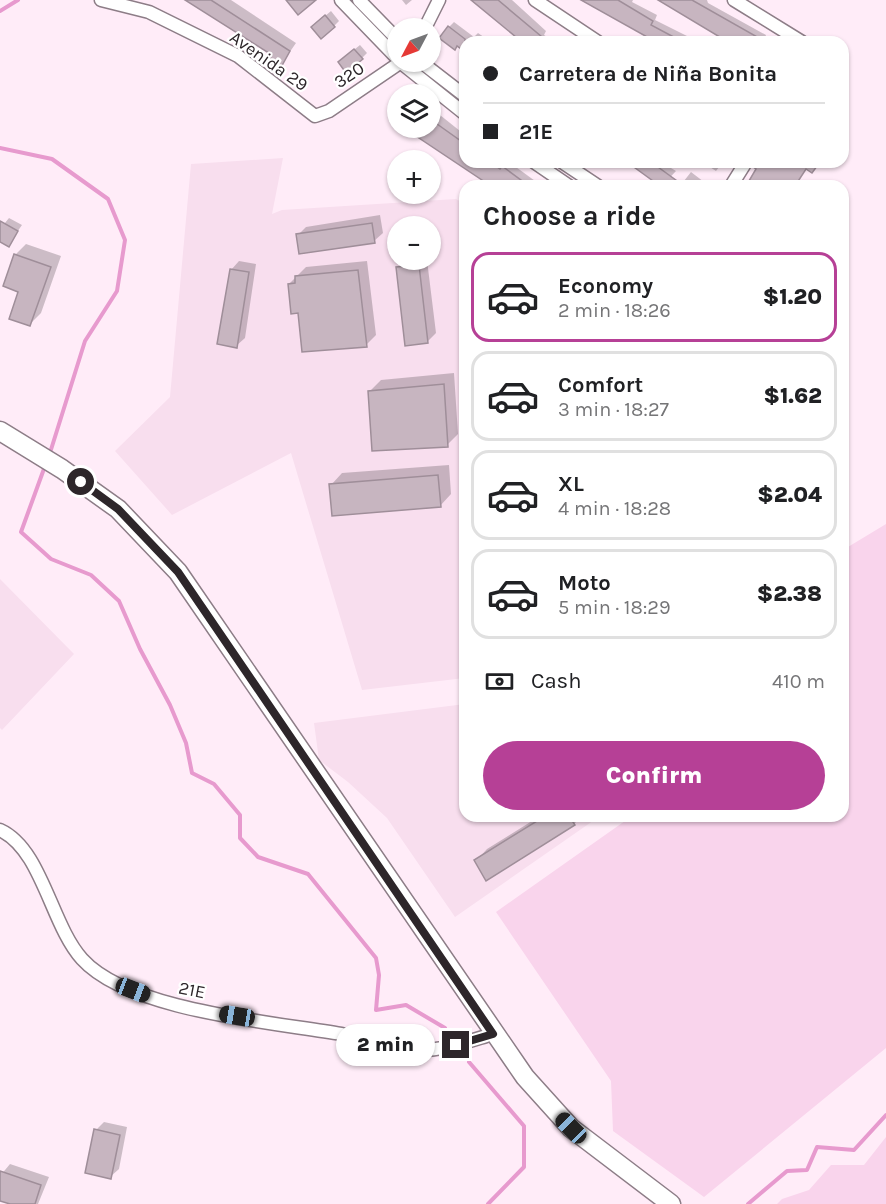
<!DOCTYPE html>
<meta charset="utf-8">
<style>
body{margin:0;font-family:Karla,sans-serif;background:#f2f2f2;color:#202124;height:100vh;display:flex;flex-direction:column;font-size:22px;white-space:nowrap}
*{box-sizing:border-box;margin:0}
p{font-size:20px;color:#757577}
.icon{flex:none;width:33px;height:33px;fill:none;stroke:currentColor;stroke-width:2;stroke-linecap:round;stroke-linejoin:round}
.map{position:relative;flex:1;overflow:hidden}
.side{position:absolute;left:459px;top:180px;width:390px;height:642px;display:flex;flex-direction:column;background:#fff;border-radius:18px;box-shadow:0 2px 4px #0004}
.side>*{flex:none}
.guide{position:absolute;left:459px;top:36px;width:390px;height:132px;border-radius:18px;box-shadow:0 2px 4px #0004;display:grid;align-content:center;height:132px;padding:0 24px;background:#fff}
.needle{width:39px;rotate:229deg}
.tools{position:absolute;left:387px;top:18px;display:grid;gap:12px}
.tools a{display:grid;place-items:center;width:54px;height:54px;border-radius:50%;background:#fff;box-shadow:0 2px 4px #0004;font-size:30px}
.end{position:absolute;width:27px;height:27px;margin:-14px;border:8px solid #2d262a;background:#fff;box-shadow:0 0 0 3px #fff}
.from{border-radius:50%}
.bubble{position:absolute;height:42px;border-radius:21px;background:#fff;box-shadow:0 2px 4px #0004;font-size:20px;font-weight:800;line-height:42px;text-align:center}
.car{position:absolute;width:18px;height:36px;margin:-18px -9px;border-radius:8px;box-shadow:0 0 4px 2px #0007;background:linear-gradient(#222 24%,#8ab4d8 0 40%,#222 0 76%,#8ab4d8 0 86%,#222 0)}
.guide b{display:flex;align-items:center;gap:21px;height:57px;font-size:22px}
.guide b+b{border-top:2px solid #e0e0e0}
.guide i{width:15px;height:15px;background:#202124}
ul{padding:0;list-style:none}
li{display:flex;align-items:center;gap:18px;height:90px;margin:0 12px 9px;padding:0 12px;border:3px solid #e0e0e0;border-radius:18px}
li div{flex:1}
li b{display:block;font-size:22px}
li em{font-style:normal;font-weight:800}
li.selected{border-color:#b64096}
li>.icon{width:54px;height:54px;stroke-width:1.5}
h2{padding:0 24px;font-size:27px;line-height:72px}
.pay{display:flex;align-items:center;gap:15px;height:66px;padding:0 24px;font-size:22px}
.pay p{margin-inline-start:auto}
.primary-button{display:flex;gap:12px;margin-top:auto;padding:12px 24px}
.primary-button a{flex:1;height:69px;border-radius:36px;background:#b64096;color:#fff;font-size:24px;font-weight:800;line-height:69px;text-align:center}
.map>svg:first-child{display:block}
</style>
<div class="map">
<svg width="886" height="1204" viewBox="0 0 886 1204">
<rect width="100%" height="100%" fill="#ffecf8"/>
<path fill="#f8deee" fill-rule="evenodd" d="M 283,158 L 272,214 L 282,210 L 456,199 L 465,204 L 465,678 L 362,690 L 291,453 L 172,515 L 115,451 L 170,397 L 191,164 ZM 398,226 L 430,226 L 430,260 L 398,260 Z
M 0,579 L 74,654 L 2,730 L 0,728 Z
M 465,704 L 465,816 L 600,816 L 455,917 L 387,818 L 348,782 L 319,760 L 314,723 Z"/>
<path fill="#f9d4ec" d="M 886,524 L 886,1048 L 704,1197 L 613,1131 L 611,1081 L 496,912 L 632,816 L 843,816 L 843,550 Z
M 886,1137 L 886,1204 L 777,1204 L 782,1199 L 809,1190 L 831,1165 L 864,1165 Z"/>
<path fill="#0003" d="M 187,0 L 231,0 L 296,43 L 278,69 L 274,55 Z
M 402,0 L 412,0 L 406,5 Z
M 474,0 L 512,0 L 546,31 L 544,35 L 555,42 L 525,42 Z
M 584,0 L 633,0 L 632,2 L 657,15 L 655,20 L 699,42 L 653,42 L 654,39 Z
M 660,0 L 707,0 L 708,3 L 766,35 L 765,38 L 773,42 L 728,42 Z
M 331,11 L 339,21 L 334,26 L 318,22 Z
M 454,22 L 474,37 L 478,33 L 491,42 L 465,42 L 465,51 L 449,27 Z
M 360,45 L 367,53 L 362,58 L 345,57 Z
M 430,107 L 465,135 L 465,162 L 502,162 L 506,165 L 509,162 L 542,186 L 492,186 L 410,130 L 411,128 L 430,128 Z
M 628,162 L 661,162 L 676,171 L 662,186 Z
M 702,162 L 723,162 L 716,171 Z
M 691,172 L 708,185 L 707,186 L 680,186 Z
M 380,215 L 383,233 L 374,241 L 298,235 L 306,227 Z
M 9,218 L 22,225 L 8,245 L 0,240 L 0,229 Z
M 26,244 L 61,256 L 41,313 L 30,324 L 20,291 L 15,255 Z
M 406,260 L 427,260 L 436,333 L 427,342 L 397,268 Z
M 239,261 L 256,264 L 245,338 L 236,346 L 231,270 Z
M 367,261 L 376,335 L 366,345 L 299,311 L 289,284 L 306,267 Z
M 454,373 L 458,434 L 447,445 L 370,391 L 381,380 Z
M 449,465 L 451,494 L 440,506 L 331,485 L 342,473 Z
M 540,816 L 582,816 L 574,824 L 476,861 L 487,849 Z
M 104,1122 L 127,1127 L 119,1169 L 110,1177 L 96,1130 Z
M 10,1164 L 49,1177 L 38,1204 L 15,1204 L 0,1199 L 0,1176 Z"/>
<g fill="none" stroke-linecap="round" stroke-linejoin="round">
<path stroke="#e79ace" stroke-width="4" d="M 0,11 L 18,0
M 0,148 L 52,159 L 108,199 L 125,240 L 117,291 L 85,341 L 49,456
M 45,466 L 21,532 L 51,559 L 91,575 L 119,601 L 140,649 L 170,705 L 186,743 L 192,773 L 214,784 L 240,815 L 240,838 L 258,857 L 308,874 L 376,958 L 379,975 L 376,1010 L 406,1005 L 445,1028
M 469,1062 L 524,1126 L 524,1167 L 488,1204
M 748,1204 L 787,1171 L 807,1170 L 817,1147 L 854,1150 L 886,1115"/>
</g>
<path fill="#c7b5c0" stroke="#9f8e99" stroke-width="1.5" d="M 185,0 L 211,0 L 290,51 L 279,71 L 267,64 L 272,55 Z
M 286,0 L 316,0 L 298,15 Z
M 471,0 L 498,0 L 548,42 L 522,42 Z
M 581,0 L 618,0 L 653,21 L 651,25 L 683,42 L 656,42 Z
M 658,0 L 692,0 L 766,42 L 728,42 Z
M 325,15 L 335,27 L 321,39 L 311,27 Z
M 448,26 L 465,39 L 465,52 L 457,46 L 455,50 L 439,38 Z
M 354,49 L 363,59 L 346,73 L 338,62 Z
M 430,119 L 465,144 L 465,162 L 490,162 L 500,169 L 502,166 L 529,186 L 491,186 L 404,128 L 430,128 Z
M 627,162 L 651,162 L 684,186 L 660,186 Z
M 754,162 L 820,162 L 812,173 L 806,169 L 795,186 L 746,186 L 756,169 L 753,167 Z
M 0,221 L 18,231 L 9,247 L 0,242 Z
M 372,223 L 375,243 L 299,254 L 296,234 Z
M 14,254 L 51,267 L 30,326 L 9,319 L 18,292 L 3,286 Z
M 419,265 L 428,343 L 405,346 L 396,267 Z
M 230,269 L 249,272 L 237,348 L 217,344 Z
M 358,270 L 367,347 L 302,352 L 298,313 L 291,314 L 288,284 L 295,283 L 295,276 Z
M 444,384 L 448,447 L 372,451 L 368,391 Z
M 438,475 L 441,507 L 332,516 L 329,484 Z
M 545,816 L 569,816 L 575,825 L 486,881 L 474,860 Z
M 94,1129 L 120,1135 L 111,1179 L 85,1173 Z
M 0,1171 L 41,1185 L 35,1204 L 10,1204 L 0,1201 Z"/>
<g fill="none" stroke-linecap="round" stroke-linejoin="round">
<g stroke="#8d7d87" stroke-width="15">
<path id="street" d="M 101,0 L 149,12 L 238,56 L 315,116 L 329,111 L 401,62
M 341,0 L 398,59
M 359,0 L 398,40
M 535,0 L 598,42
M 734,0 L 802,42
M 425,28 L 439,0
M 400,62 L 465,114
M 421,62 L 465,96
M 534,162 L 569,186
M 562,162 L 598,186
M 731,186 L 746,162
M 0,830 C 42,849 51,925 82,959 C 129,1011 272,1022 341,1034 C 362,1038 399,1050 417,1050 C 443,1051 469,1041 493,1034"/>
</g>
<g stroke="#8d7d87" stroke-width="21">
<path id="secondary" d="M 0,431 L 62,469 L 118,509 L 178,572 L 525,1077 L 571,1128 L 671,1204"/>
</g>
<use href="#street" stroke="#fff" stroke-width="12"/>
<use href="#secondary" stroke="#fff" stroke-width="18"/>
</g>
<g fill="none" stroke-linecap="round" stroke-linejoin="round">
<path stroke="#2d262a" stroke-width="8" d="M 81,482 L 118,509 L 178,572 L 493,1034 L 456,1045"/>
</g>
<g text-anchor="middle" stroke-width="4.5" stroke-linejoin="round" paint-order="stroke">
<g font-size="18" fill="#2d262a" stroke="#fff">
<text transform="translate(269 61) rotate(35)" y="6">Avenida 29</text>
<text transform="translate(349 75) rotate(-34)" y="6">320</text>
<text transform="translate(192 990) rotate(11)" y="6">21E</text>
</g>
</g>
</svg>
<div class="tools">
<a><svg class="needle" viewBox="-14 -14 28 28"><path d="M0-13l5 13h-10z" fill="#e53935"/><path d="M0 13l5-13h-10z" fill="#757577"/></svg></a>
<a><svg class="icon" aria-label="layers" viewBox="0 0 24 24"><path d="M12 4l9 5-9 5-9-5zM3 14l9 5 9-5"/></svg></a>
<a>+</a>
<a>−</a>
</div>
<i class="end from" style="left:81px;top:482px"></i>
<i class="end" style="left:456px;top:1045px"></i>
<div class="bubble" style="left:336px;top:1024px;width:99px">2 min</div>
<i class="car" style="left:133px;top:990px;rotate:111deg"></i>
<i class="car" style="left:237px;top:1016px;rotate:279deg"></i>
<i class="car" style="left:571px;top:1128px;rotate:315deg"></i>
<div class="guide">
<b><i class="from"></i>Carretera de Niña Bonita</b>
<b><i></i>21E</b>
</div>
<section class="side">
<h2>Choose a ride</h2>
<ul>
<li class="selected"><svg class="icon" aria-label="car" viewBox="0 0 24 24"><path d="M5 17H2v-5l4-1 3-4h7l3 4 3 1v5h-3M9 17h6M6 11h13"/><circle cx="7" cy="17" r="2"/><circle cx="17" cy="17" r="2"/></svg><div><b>Economy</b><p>2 min · 18:26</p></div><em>$1.20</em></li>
<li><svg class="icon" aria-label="car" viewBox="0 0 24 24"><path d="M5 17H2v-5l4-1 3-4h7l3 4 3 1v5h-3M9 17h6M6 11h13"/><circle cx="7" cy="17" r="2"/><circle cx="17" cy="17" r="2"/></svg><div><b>Comfort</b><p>3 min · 18:27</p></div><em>$1.62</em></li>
<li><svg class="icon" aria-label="car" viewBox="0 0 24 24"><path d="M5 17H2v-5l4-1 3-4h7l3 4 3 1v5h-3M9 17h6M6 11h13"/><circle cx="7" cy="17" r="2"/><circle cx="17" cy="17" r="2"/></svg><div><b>XL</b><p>4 min · 18:28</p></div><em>$2.04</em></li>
<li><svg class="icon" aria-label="car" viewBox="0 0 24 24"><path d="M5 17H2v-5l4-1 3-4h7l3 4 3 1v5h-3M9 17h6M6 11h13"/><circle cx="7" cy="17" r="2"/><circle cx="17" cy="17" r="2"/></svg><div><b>Moto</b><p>5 min · 18:29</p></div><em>$2.38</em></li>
</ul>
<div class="pay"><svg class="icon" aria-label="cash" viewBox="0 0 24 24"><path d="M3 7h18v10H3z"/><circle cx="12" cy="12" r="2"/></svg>Cash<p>410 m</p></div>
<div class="primary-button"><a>Confirm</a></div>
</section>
</div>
